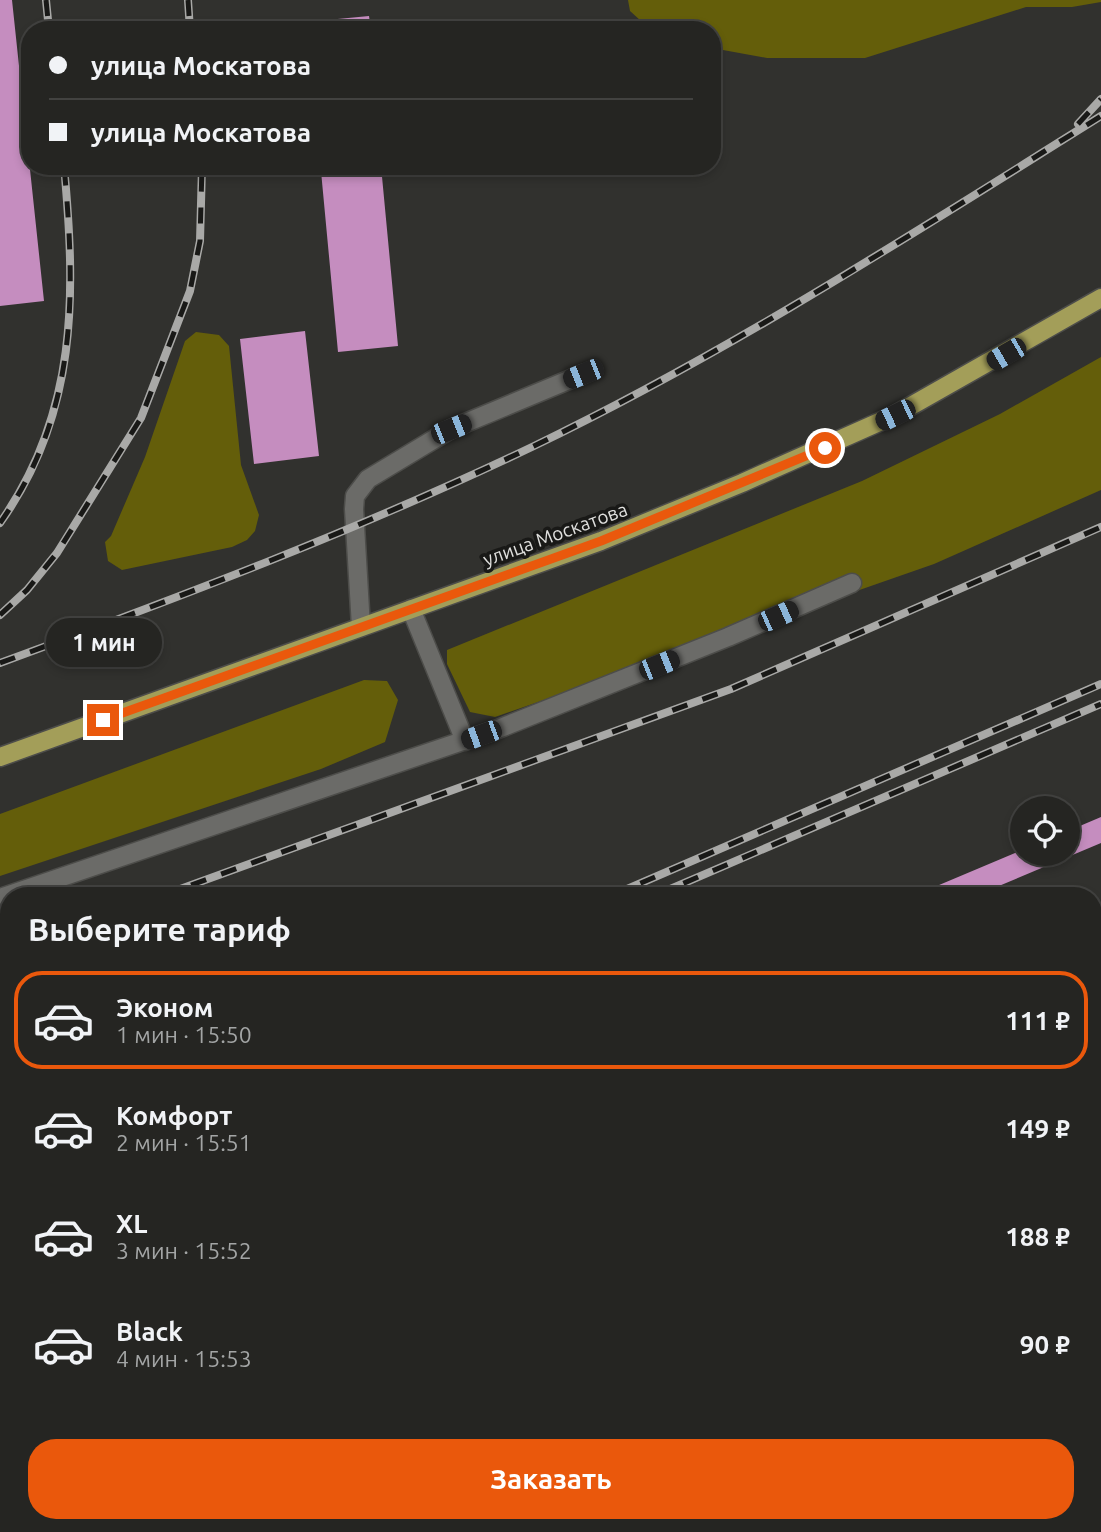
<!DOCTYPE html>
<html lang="ru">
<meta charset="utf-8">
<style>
body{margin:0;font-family:Ubuntu,sans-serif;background:#2d2d2a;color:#f1f3f6;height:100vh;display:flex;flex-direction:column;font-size:26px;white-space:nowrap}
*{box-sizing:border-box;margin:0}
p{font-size:23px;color:#a3a5a5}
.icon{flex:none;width:38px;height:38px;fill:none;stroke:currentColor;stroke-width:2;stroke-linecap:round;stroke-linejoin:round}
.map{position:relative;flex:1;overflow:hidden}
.side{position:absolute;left:0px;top:887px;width:1102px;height:646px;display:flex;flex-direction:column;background:#252522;border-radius:28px 28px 0 0;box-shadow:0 4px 10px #0003,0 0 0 2px #424240}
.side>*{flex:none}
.hud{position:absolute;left:21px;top:21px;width:700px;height:154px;border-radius:28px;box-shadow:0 4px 10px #0003,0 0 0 2px #424240;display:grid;align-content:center;height:154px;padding:0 28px;background:#252522}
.buttons{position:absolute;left:1010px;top:796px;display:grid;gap:14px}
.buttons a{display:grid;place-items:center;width:70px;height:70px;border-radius:50%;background:#252522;box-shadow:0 4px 10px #0003,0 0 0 2px #424240;font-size:35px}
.end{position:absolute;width:32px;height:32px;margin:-16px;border:9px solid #ea580c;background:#fff;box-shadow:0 0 0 4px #fff}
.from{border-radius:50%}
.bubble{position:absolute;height:49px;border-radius:24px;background:#252522;box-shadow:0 4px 10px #0003,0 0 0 2px #424240;font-size:23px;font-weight:700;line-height:49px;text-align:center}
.car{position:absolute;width:21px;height:42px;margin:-21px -10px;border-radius:9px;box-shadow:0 0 5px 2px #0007;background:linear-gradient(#222 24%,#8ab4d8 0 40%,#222 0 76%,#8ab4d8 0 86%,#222 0)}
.hud b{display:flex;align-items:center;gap:24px;height:66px;font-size:26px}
.hud b+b{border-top:2px solid #424240}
.hud i{width:18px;height:18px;background:#f1f3f6}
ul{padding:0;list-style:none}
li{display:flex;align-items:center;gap:21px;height:98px;margin:0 14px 10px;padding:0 14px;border:4px solid transparent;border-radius:28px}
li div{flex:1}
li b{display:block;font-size:26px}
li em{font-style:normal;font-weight:700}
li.on{border-color:#ea580c}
li>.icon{width:63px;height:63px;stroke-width:1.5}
h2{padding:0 28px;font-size:32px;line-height:84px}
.button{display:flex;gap:14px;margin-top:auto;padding:14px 28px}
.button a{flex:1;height:80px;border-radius:28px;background:#ea580c;color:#fff;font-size:28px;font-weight:700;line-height:80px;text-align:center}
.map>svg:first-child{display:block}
</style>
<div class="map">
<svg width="1101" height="1532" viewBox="0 0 1101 1532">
<rect width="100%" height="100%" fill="#31312e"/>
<path fill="#4e4a1b" d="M 159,1524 L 249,1524 L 252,1532 L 161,1532 Z"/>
<path fill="#645e0a" d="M 628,0 L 1101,0 L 1101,2 L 1072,7 L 1026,7 L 865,58 L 767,58 L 712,48 L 712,30 L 651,30 L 630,11 Z
M 196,332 L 219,335 L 229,346 L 241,465 L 259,515 L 255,531 L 247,540 L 232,547 L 122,570 L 108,561 L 105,542 L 111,536 L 145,457 L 185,341 Z
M 1101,357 L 1101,490 L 934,564 L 495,717 L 470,712 L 447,664 L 447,650 L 862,481 L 1000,414 Z
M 364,680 L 387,681 L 398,700 L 385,742 L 321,769 L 0,876 L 0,814 Z"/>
<path fill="#c58dbf" d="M 0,0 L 12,0 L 44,301 L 0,306 Z
M 369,16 L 371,30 L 243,30 L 243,28 Z
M 371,166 L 381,166 L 398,346 L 338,352 L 321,171 Z
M 305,331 L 319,456 L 254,464 L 240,339 Z
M 1101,817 L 1101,843 L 975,896 L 913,896 L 1022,850 L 1022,854 L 1068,854 L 1068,831 Z
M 1101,941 L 1101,968 L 1094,971 L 1094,944 Z
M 1101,1007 L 1101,1035 L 1094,1038 L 1094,1009 Z
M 9,1211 L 9,1242 L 0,1245 L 0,1214 Z
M 1094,1265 L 1101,1284 L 1101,1433 L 1094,1413 Z
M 9,1307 L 9,1333 L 0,1337 L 0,1310 Z
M 9,1362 L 9,1392 L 0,1396 L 0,1366 Z
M 9,1430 L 9,1457 L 0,1460 L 0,1433 Z
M 414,1524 L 470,1524 L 473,1532 L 417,1532 Z"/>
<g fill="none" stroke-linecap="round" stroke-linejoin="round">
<g stroke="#4d4d4a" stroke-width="21">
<path id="minor" d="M 411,609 L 465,741
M 361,627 L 354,509 L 355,496 L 368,479 L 451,429 L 583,374
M 0,898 L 498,729 L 728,637 L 852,583
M 1094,1141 L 1101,1138
M 0,1525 L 9,1522"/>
</g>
<g stroke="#4d4d4a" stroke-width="21">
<path id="major" d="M 0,757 L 601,541 L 742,483 L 895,415 L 1101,298
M 1094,1518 L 1101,1516
M 1051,1532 L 1074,1524"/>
</g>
<use href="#minor" stroke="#6b6b68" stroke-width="18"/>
<use href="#major" stroke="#a39e59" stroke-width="18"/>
<g stroke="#a9a9a7" stroke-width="8">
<path id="rail" d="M 46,0 L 49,30
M 188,0 L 190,30
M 1078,124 L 1101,99
M 0,523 C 78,413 76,295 64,166
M 0,615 L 27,590 L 57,553 L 141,418 L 190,291 L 200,241 L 202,166
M 0,663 C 180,597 361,529 534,446 C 731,351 915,232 1101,116
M 161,896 L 731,689 L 1101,527
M 611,896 L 1101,684
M 654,896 L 1101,704
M 0,952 L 9,949
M 0,1108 L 9,1105
M 0,1126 L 9,1124"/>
</g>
<use href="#rail" stroke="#191917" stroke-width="5" stroke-dasharray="16" stroke-linecap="butt"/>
</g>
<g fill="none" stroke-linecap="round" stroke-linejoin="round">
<path stroke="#ea580c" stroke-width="9" d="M 103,720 L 601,541 L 825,448"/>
</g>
<g text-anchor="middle" stroke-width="7" stroke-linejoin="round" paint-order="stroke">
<g font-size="19" fill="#e0e0de" stroke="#191917">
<text transform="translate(555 534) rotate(-20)" y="7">улица Москатова</text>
</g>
</g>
</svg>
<div class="buttons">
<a><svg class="icon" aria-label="locate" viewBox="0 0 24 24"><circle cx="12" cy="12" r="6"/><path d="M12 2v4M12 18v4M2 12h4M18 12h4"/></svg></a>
</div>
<i class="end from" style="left:825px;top:448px"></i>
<i class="end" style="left:103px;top:720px"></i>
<div class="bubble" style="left:46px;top:618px;width:116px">1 мин</div>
<i class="car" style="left:1006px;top:354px;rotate:240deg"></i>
<i class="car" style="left:583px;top:374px;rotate:248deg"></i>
<i class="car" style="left:895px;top:415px;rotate:244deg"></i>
<i class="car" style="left:451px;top:429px;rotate:68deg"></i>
<i class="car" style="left:778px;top:616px;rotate:66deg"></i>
<i class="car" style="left:659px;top:665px;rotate:68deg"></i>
<i class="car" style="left:481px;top:735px;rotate:250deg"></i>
<div class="hud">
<b><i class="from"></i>улица Москатова</b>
<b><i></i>улица Москатова</b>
</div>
<section class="side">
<h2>Выберите тариф</h2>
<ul>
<li class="on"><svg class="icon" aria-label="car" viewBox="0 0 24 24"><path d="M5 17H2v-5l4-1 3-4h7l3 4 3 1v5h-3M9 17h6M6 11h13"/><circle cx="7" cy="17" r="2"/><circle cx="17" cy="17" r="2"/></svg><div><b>Эконом</b><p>1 мин · 15:50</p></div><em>111 ₽</em></li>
<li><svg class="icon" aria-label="car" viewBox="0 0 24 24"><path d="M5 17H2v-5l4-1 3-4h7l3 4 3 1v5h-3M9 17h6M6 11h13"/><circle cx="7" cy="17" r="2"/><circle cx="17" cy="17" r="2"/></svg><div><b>Комфорт</b><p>2 мин · 15:51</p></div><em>149 ₽</em></li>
<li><svg class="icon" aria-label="car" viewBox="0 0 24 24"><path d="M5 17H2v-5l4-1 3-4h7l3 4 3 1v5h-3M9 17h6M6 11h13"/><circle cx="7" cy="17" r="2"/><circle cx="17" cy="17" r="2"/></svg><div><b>XL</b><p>3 мин · 15:52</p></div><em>188 ₽</em></li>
<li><svg class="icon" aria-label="car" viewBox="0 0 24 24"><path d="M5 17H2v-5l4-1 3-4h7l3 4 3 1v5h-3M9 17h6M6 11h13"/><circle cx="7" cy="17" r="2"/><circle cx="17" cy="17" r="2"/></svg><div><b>Black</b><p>4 мин · 15:53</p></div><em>90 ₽</em></li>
</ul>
<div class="button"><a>Заказать</a></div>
</section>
</div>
